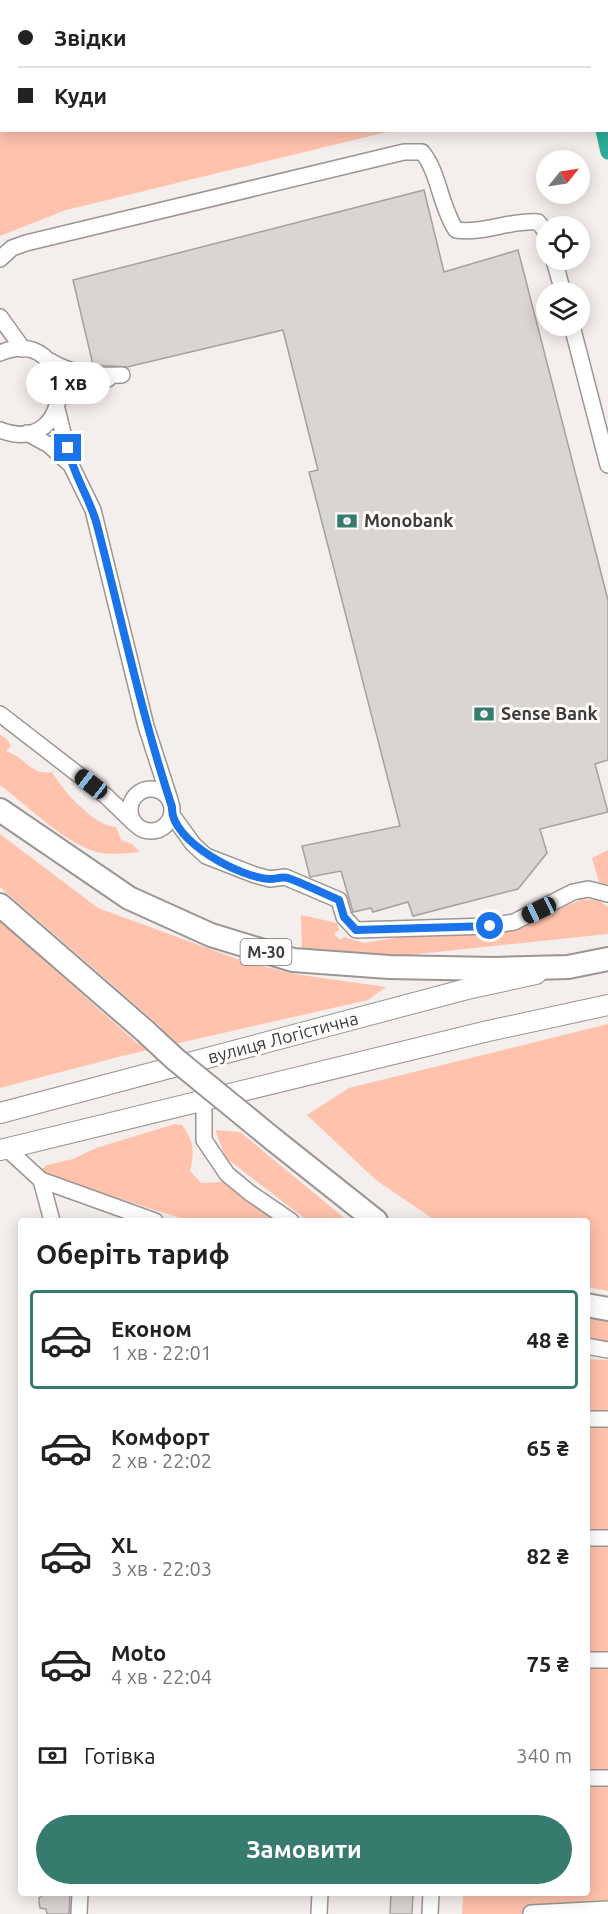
<!DOCTYPE html>
<html lang="uk">
<meta charset="utf-8">
<style>
body{margin:0;font-family:Ubuntu,sans-serif;background:#f2f2f2;color:#222;height:100vh;display:flex;flex-direction:column;font-size:22px;white-space:nowrap}
*{box-sizing:border-box;margin:0}
p{font-size:20px;color:#767676}
.icon{flex:none;width:33px;height:33px;fill:none;stroke:currentColor;stroke-width:2;stroke-linecap:round;stroke-linejoin:round}
.map{position:relative;flex:1;overflow:hidden}
.side{position:absolute;left:18px;top:1218px;width:572px;height:678px;display:flex;flex-direction:column;background:#fff;border-radius:6px;box-shadow:0 3px 15px #0003}
.side>*{flex:none}
.top-card{position:absolute;left:0px;top:0px;width:609px;height:132px;box-shadow:0 3px 15px #0003;display:grid;align-content:center;height:132px;padding:0 18px;background:#fff}
.needle{width:39px;rotate:60deg}
.controls{position:absolute;left:536px;top:150px;display:grid;gap:12px}
.controls a{display:grid;place-items:center;width:54px;height:54px;border-radius:50%;background:#fff;box-shadow:0 3px 15px #0003;font-size:30px}
.end{position:absolute;width:27px;height:27px;margin:-14px;border:8px solid #1a73e8;background:#fff;box-shadow:0 0 0 3px #fff}
.from{border-radius:50%}
.bubble{position:absolute;height:42px;border-radius:21px;background:#fff;box-shadow:0 3px 15px #0003;font-size:20px;font-weight:600;line-height:42px;text-align:center}
.car{position:absolute;width:18px;height:36px;margin:-18px -9px;border-radius:8px;box-shadow:0 0 4px 2px #0007;background:linear-gradient(#222 24%,#8ab4d8 0 40%,#222 0 76%,#8ab4d8 0 86%,#222 0)}
.top-card b{display:flex;align-items:center;gap:21px;height:57px;font-size:22px}
.top-card b+b{border-top:2px solid #e0e0e0}
.top-card i{width:15px;height:15px;background:#222}
ul{padding:0;list-style:none}
li{display:flex;align-items:center;gap:18px;height:99px;margin:0 12px 9px;padding:0 6px;border:3px solid transparent;border-radius:6px}
li div{flex:1}
li b{display:block;font-size:22px}
li em{font-style:normal;font-weight:600}
li.current{border-color:#377b6e}
li>.icon{width:54px;height:54px;stroke-width:1.5}
h2{padding:0 18px;font-size:27px;line-height:72px}
.pay{display:flex;align-items:center;gap:15px;height:66px;padding:0 18px;font-size:22px}
.pay p{margin-inline-start:auto}
.button{display:flex;gap:12px;margin-top:auto;padding:12px 18px}
.button a{flex:1;height:69px;border-radius:36px;background:#377b6e;color:#fff;font-size:24px;font-weight:600;line-height:69px;text-align:center}
.map>svg:first-child{display:block}
</style>
<div class="map">
<svg width="608" height="1914" viewBox="0 0 608 1914">
<rect width="100%" height="100%" fill="#f4eeec"/>
<path fill="#fec2ad" d="M 0,0 L 540,0 L 540,1 L 2,2 L 2,130 L 391,131 L 66,210 L 0,236 Z
M 0,735 L 6,738 L 11,746 L 6,751 C 25,757 31,776 52,772 C 63,791 94,826 116,827 L 121,840 L 132,844 L 140,852 C 127,853 115,855 102,853 C 69,848 27,805 0,785 Z
M 0,834 L 98,908 L 237,959 L 294,974 L 386,987 L 368,1000 L 122,1056 L 0,1088 L 0,921 L 138,1044 L 161,1027 L 0,887 Z
M 608,850 L 608,885 L 599,882 L 592,858 Z
M 583,899 L 600,901 L 608,907 L 608,934 L 370,959 L 302,950 L 301,915 L 337,923 L 339,930 L 334,934 L 340,940 L 344,937 L 364,943 L 412,935 L 518,925 Z
M 608,1024 L 608,1291 L 587,1287 L 586,1221 L 436,1221 L 376,1180 L 307,1115 L 349,1088 Z
M 175,1124 L 182,1125 C 194,1142 195,1151 190,1171 L 201,1183 L 222,1182 L 230,1185 L 283,1221 L 190,1221 L 44,1175 L 42,1169 L 47,1165 L 73,1159 L 96,1148 Z
M 215,1130 L 240,1132 L 348,1221 L 308,1221 L 226,1158 Z
M 586,1315 L 608,1318 L 608,1343 L 587,1340 Z
M 587,1359 L 608,1360 L 608,1914 L 462,1914 L 463,1893 L 586,1893 Z"/>
<g fill="none" stroke-linecap="round" stroke-linejoin="round">
<path stroke="#2caa95" stroke-width="15" d="M 571,0 L 571,2
M 603,130 L 608,152"/>
</g>
<path fill="#dad4d2" stroke="#a5a09e" stroke-width="1.5" d="M 424,190 L 444,272 L 518,250 L 608,600 L 608,760 L 595,764 L 608,812 L 540,829 L 547,853 L 518,889 L 413,916 L 408,902 L 373,912 L 371,908 L 353,912 L 341,871 L 310,877 L 302,846 L 400,826 L 309,472 L 318,470 L 283,330 L 127,367 L 93,365 L 73,280 Z
M 46,1893 L 70,1893 L 69,1914 L 47,1914 L 46,1909 L 40,1908 L 39,1903 L 39,1898 Z
M 391,1893 L 413,1893 L 412,1914 L 390,1914 Z"/>
<g fill="none" stroke-linecap="round" stroke-linejoin="round">
<g stroke="#9b9694" stroke-width="18">
<path id="minor" d="M 0,259 L 12,248 L 26,243 L 404,152 L 422,152 C 439,172 440,206 456,230 C 484,234 509,220 538,222 L 546,232
M 554,260 L 563,292
M 0,317 L 23,349
M 572,326 L 608,465
M 0,353 C 77,322 79,460 0,430
M 50,361 C 73,375 95,376 122,375
M 60,397 L 108,379
M 57,409 L 71,465 L 93,510 L 146,726 L 170,800
M 27,433 L 49,445 L 71,465
M 0,714 L 106,796 L 135,824
M130 810a21 21 0 1 1 42 0a21 21 0 1 1-42 0Z
M 172,815 L 193,844 L 206,856 L 255,875 L 270,879 L 285,877 L 339,900 L 344,917 L 356,930 L 490,926 L 514,922 L 573,892 L 588,889 L 608,894
M 204,1101 L 204,1140 L 227,1174 L 250,1193 L 291,1221
M 6,1148 L 41,1180 L 52,1221
M 41,1180 L 155,1221
M 586,1346 L 608,1350
M 586,1419 L 608,1419
M 586,1538 L 608,1538
M 586,1660 L 608,1660
M 586,1778 L 608,1778
M 531,1913 L 608,1909
M 79,1914 L 80,1893
M 319,1914 L 320,1893
M 430,1914 L 431,1893"/>
</g>
<g stroke="#9b9694" stroke-width="22">
<path id="major" d="M 0,1113 L 467,989 L 536,974
M 0,1150 L 488,1031 L 608,1005"/>
</g>
<g stroke="#9b9694" stroke-width="26">
<path id="highway" d="M 0,810 L 129,898 L 211,935 L 293,960 L 389,967 L 494,969 L 568,967 L 608,959
M 0,905 L 145,1031
M 274,1140 L 376,1221
M 586,1305 L 608,1309"/>
</g>
<path stroke="#94908f" stroke-width="2" stroke-dasharray="3 3" stroke-linecap="butt" d="M 591,0 L 591,2
M 608,70 L 608,72"/>
<use href="#minor" stroke="#fff" stroke-width="15"/>
<use href="#major" stroke="#fff" stroke-width="20"/>
<use href="#highway" stroke="#fff" stroke-width="22"/>
<g stroke="#9b9694" stroke-width="26" stroke-linecap="butt">
<path id="highway-bridge" d="M 145,1031 L 175,1059 L 274,1140"/>
</g>
<use href="#highway-bridge" stroke="#fff" stroke-width="22"/>
</g>
<g fill="none" stroke-linecap="round" stroke-linejoin="round">
<path stroke="#1a73e8" stroke-width="8" d="M 68,448 C 73,475 90,498 97,525 C 122,621 141,713 172,807 C 170,841 241,878 270,879 C 277,879 282,876 288,878 C 305,884 322,893 339,900 L 344,917 L 356,930 L 490,926"/>
</g>
<defs>
<g id="bank-bare" transform="scale(1.62)"><path d="M-6-4H6V4H-6ZM0-2.3a2.3 2.3 0 1 0 0 4.6a2.3 2.3 0 1 0 0-4.6Z" fill="#377b6e" stroke="#fffdfc" stroke-width="2.5" paint-order="stroke"/></g>
</defs>
<g fill-rule="evenodd">
<use href="#bank-bare" x="347" y="521"/>
<use href="#bank-bare" x="484" y="714"/>
</g>
<g text-anchor="middle" stroke-width="6" stroke-linejoin="round" paint-order="stroke">
<rect fill="#fffdfc" stroke="#787675" stroke-width="1.5" x="240.5" y="939" width="51" height="26" rx="4.5"/>
<g font-size="16" font-weight="bold" fill="#3e3c3b">
<text x="266" y="958">М-30</text>
</g>
<g font-size="18" font-weight="bold" fill="#3e3c3b" stroke="#fffdfc" text-anchor="start">
<text x="364" y="527">Monobank</text>
<text x="501" y="720">Sense Bank</text>
</g>
<g font-size="18" fill="#3e3c3b" stroke="#fffdfc">
<text transform="translate(283 1038) rotate(-15)" y="6">вулиця Логістична</text>
</g>
</g>
</svg>
<div class="controls">
<a><svg class="needle" viewBox="-14 -14 28 28"><path d="M0-13l5 13h-10z" fill="#e53935"/><path d="M0 13l5-13h-10z" fill="#767676"/></svg></a>
<a><svg class="icon" aria-label="locate" viewBox="0 0 24 24"><circle cx="12" cy="12" r="6"/><path d="M12 2v4M12 18v4M2 12h4M18 12h4"/></svg></a>
<a><svg class="icon" aria-label="layers" viewBox="0 0 24 24"><path d="M12 4l9 5-9 5-9-5zM3 14l9 5 9-5"/></svg></a>
</div>
<i class="end from" style="left:490px;top:926px"></i>
<i class="end" style="left:68px;top:448px"></i>
<div class="bubble" style="left:26px;top:362px;width:84px">1 хв</div>
<i class="car" style="left:91px;top:784px;rotate:308deg"></i>
<i class="car" style="left:539px;top:910px;rotate:245deg"></i>
<div class="top-card">
<b><i class="from"></i>Звідки</b>
<b><i></i>Куди</b>
</div>
<section class="side">
<h2>Оберіть тариф</h2>
<ul>
<li class="current"><svg class="icon" aria-label="car" viewBox="0 0 24 24"><path d="M5 17H2v-5l4-1 3-4h7l3 4 3 1v5h-3M9 17h6M6 11h13"/><circle cx="7" cy="17" r="2"/><circle cx="17" cy="17" r="2"/></svg><div><b>Економ</b><p>1 хв · 22:01</p></div><em>48 ₴</em></li>
<li><svg class="icon" aria-label="car" viewBox="0 0 24 24"><path d="M5 17H2v-5l4-1 3-4h7l3 4 3 1v5h-3M9 17h6M6 11h13"/><circle cx="7" cy="17" r="2"/><circle cx="17" cy="17" r="2"/></svg><div><b>Комфорт</b><p>2 хв · 22:02</p></div><em>65 ₴</em></li>
<li><svg class="icon" aria-label="car" viewBox="0 0 24 24"><path d="M5 17H2v-5l4-1 3-4h7l3 4 3 1v5h-3M9 17h6M6 11h13"/><circle cx="7" cy="17" r="2"/><circle cx="17" cy="17" r="2"/></svg><div><b>XL</b><p>3 хв · 22:03</p></div><em>82 ₴</em></li>
<li><svg class="icon" aria-label="car" viewBox="0 0 24 24"><path d="M5 17H2v-5l4-1 3-4h7l3 4 3 1v5h-3M9 17h6M6 11h13"/><circle cx="7" cy="17" r="2"/><circle cx="17" cy="17" r="2"/></svg><div><b>Moto</b><p>4 хв · 22:04</p></div><em>75 ₴</em></li>
</ul>
<div class="pay"><svg class="icon" aria-label="cash" viewBox="0 0 24 24"><path d="M3 7h18v10H3z"/><circle cx="12" cy="12" r="2"/></svg>Готівка<p>340 m</p></div>
<div class="button"><a>Замовити</a></div>
</section>
</div>
